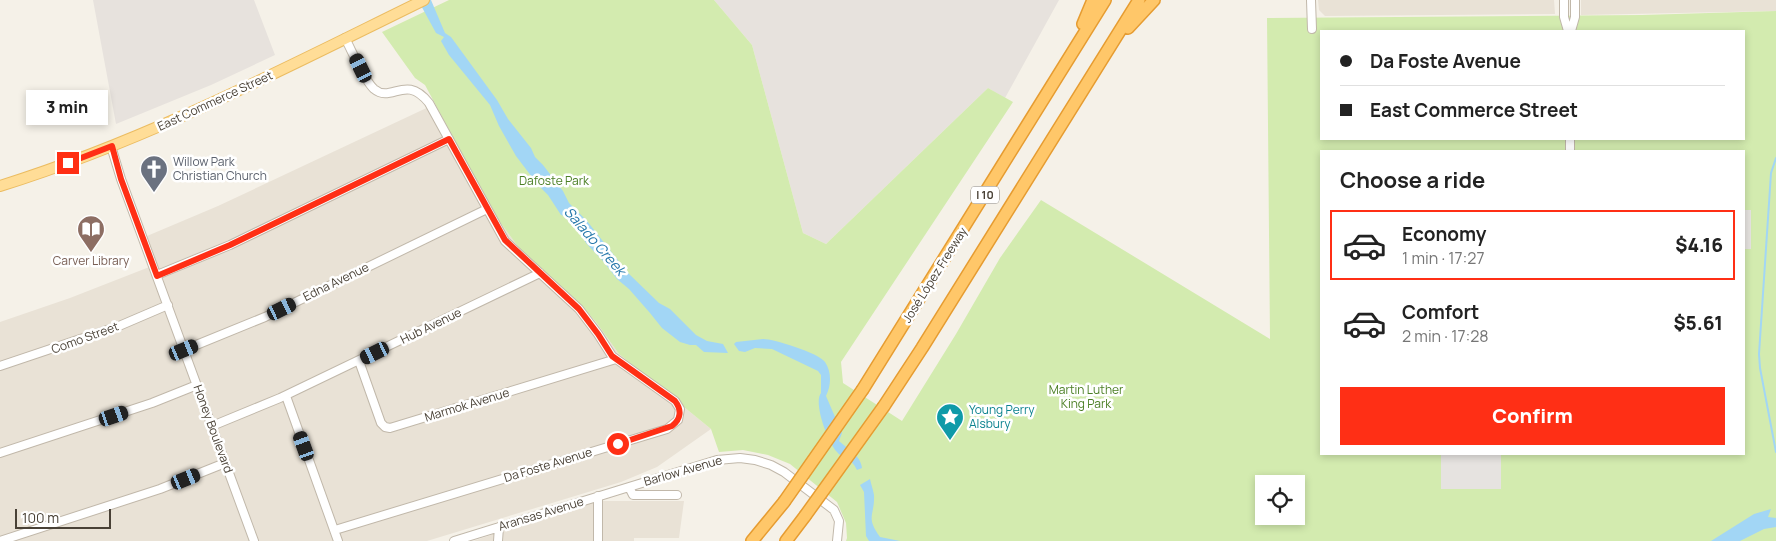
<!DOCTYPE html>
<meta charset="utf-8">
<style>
body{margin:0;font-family:Manrope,sans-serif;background:#f6f6f6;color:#222;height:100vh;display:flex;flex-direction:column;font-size:19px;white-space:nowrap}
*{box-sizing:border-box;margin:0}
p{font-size:16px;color:#767676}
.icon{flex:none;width:28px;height:28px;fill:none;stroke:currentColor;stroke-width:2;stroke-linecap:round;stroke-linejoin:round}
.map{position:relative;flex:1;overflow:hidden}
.panel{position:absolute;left:1320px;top:150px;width:425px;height:305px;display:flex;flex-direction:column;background:#fff;border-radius:0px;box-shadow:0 2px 8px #0003}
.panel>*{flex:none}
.hud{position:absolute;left:1320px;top:30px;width:425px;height:110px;border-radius:0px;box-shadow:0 2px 8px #0003;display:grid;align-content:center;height:110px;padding:0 20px;background:#fff}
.fabs{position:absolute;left:1255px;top:475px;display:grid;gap:10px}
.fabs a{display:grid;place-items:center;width:50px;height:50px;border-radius:0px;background:#fff;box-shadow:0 2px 8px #0003;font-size:25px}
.scale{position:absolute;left:15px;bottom:12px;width:96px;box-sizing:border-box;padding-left:5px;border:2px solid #494136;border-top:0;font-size:14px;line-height:18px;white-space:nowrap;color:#494136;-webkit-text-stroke:4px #fff;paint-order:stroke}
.end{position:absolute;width:22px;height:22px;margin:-11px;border:6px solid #ff2f15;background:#fff;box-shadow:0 0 0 2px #fff}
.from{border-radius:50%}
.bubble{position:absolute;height:35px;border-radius:0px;background:#fff;box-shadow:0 2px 8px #0003;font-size:16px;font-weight:800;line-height:35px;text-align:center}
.car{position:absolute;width:15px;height:30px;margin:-15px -8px;border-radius:6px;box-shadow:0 0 4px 1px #0007;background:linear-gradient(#222 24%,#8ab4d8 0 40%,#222 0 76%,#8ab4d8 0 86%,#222 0)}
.hud b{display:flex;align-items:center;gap:18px;height:48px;font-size:19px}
.hud b+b{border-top:1px solid #e0e0e0}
.hud i{width:12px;height:12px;background:#222}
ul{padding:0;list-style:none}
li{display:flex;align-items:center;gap:15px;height:70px;margin:0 10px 8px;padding:0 10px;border:2px solid transparent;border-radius:0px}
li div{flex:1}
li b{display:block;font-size:19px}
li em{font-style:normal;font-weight:800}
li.on{border-color:#ff2f15}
li>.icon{width:45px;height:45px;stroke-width:1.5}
h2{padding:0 20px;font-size:22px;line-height:60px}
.cta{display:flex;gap:10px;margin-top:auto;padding:10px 20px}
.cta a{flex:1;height:58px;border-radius:0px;background:#ff2f15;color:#fff;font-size:20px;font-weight:800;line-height:58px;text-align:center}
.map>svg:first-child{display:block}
</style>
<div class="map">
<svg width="1776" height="541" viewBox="0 0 1776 541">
<rect width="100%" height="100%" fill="#f5f1e8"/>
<path fill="#e9e2d6" d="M 1318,0 L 1554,0 L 1555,14 L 1325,16 L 1319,10 Z
M 1581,0 L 1776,0 L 1776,11 L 1581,15 Z
M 435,104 L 494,214 L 522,252 L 579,303 L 596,322 L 619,354 L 711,429 L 657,467 L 621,482 L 427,541 L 0,541 L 0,322 L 70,298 L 157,264 L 147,236 L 218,206 Z
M 595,501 L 684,501 L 679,538 L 634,538 L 634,541 L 473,541 Z"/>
<path fill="#e7e2dd" d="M 93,0 L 254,0 L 275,55 L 211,85 L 116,124 Z
M 714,0 L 1059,0 L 1005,98 L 988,88 L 826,244 L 803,233 L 752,45 Z"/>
<path fill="#d3ebaf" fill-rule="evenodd" d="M 449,0 L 714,0 L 752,45 L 803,233 L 826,244 L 988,88 L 1013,102 L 841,362 L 843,383 L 902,421 L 956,334 L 1000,258 L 1041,200 L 1270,339 L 1267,18 L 1642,15 L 1776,11 L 1776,541 L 846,541 L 847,538 L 846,523 L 837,502 L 790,464 L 768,455 L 743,450 L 719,452 L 711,429 L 619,354 L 596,322 L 579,303 L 522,252 L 494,214 L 425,85 L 415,78 L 382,32 ZM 1321,31 L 1744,31 L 1744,139 L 1321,139 ZM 1321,151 L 1744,151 L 1744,454 L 1321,454 ZM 1264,484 L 1296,484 L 1296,516 L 1264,516 Z"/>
<path fill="#e6e3e0" d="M 1744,210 L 1751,210 L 1751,249 L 1744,249 Z
M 1441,454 L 1501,454 L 1501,489 L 1441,489 Z"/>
<path fill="#a2d6f5" d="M 418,0 L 431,0 L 445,33 L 451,37 L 497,100 L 508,119 L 531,148 L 535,157 L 543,165 L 563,191 L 569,203 L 587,221 L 628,273 L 659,303 L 670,309 L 696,335 L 707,341 L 723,344 L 728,353 L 704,352 L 696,345 L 690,345 L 680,342 L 662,328 L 650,313 L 629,289 L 617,279 L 603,261 L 586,243 L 575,223 L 568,217 L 561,215 L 548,195 L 538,185 L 516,156 L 499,126 L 490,105 L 449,55 L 441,41 L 444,37 L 436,33 Z
M 763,339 C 774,339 819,353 825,362 C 832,372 831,386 826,396 L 842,433 L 839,441 C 848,449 861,456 862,468 L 857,470 C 851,457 844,460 837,452 C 828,443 813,403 821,393 L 821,375 L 818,371 L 772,349 L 755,348 L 745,352 L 739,351 L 734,344 L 736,342 Z
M 870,479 C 871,484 873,489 874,495 C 875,516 865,516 880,537 L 900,541 L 869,541 L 866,536 L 864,492 L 860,485 Z
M 1771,509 L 1768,517 L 1776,518 L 1776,527 L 1764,529 L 1740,541 L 1711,541 L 1754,514 Z"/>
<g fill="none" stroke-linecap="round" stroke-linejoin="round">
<path stroke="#a2d6f5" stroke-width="2" d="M 1776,158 L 1771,173 L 1759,354 L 1760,368 L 1776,452"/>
<g stroke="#c1b8aa" stroke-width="10">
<path id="minor" d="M 1311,0 L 1312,29
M 1564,0 L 1564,17 L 1568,31
M 1571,31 L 1575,17 L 1575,0
M 1570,139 L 1570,151
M 111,146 L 121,179 L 254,541
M 157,275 L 230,245 L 449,139
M 184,350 L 265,317 L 487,209
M 359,361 L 381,423 L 385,427 L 390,428 L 616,359
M 0,366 L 119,326 L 168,305
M 286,396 L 338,541
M 212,426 L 280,398 L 540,273
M 0,453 L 152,403 L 197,385
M 677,495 L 633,495 L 629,487 L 717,460 L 740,458 L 755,460 L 771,465 L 784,472 L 834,510 L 839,521 L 837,541
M 598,496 L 598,541
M 335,530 L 667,429 L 678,420 L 680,409 L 675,401 L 612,356 L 598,334 L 579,309 L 505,241 L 429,103 C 405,73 392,104 374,89 C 364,80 352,51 345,38
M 0,541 L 160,489 L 225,463
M 454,541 L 629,487
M 498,541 L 499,527"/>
</g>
<g stroke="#ebbc61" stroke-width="12">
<path id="major" d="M 0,186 C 148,140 285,68 424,0"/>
</g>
<g stroke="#e69c31" stroke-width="14">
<path id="highway" d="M 1083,24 L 1093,0
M 1128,28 L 1154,0
M 863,389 L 1105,0
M 884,406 L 922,348 L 1139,0
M 752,541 L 784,502
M 786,541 L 805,516"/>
</g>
<use href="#minor" stroke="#fff" stroke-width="8"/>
<use href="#major" stroke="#ffdd97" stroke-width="10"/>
<use href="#highway" stroke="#ffc769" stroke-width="11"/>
<g stroke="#e69c31" stroke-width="14" stroke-linecap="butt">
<path id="highway-bridge" d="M 784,502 L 863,389
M 805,516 L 884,406"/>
</g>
<use href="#highway-bridge" stroke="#ffc769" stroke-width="11"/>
</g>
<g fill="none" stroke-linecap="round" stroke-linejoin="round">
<path stroke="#ff2f15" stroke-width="6" d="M 68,163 L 112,146 L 121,179 L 157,276 L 230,245 L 449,139 L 505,240 L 579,309 L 598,334 L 612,356 L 675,401 C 682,410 681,419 672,426 L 618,444"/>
</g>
<defs>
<g id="church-pin" transform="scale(1.4375)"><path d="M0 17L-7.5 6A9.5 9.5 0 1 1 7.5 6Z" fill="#6b7280" stroke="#fff"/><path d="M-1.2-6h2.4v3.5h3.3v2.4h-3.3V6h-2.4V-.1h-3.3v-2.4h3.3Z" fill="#fff"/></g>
<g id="library-pin" transform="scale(1.4375)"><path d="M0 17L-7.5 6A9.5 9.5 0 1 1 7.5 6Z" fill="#8d6e63" stroke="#fff"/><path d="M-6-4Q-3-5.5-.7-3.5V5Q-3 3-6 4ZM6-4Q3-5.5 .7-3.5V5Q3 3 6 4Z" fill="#fff"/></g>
<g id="sight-pin" transform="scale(1.4375)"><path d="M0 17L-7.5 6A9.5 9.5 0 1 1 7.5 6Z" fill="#0f9aa8" stroke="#fff"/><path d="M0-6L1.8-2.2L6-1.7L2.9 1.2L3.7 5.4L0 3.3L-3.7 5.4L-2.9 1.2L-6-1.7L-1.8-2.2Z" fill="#fff"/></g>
</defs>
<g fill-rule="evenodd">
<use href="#church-pin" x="154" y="169"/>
<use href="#library-pin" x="91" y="229"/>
<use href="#sight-pin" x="950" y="417"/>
</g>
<g text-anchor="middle" stroke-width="5" stroke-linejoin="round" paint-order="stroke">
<rect fill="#fff" stroke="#807a72" stroke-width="1" x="971" y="186.5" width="28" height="17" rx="4"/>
<g font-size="11" font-weight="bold" fill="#494136">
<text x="985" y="199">I 10</text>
</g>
<g font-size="12" fill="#494136" stroke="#fff">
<text transform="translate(215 101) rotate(-25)" y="4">East Commerce Street</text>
<text transform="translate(935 275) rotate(-58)" y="4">José López Freeway</text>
<text transform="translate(336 282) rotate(-26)" y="4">Edna Avenue</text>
<text transform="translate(431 326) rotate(-26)" y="4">Hub Avenue</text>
<text transform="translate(85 338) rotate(-20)" y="4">Como Street</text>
<text transform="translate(467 405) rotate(-17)" y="4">Marmok Avenue</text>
<text transform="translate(213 429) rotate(70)" y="4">Honey Boulevard</text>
<text transform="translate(548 465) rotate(-17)" y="4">Da Foste Avenue</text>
<text transform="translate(683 471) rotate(-16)" y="4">Barlow Avenue</text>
<text transform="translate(541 514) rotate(-17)" y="4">Aransas Avenue</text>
</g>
<g font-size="12" fill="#5b616d" stroke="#fff" text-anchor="start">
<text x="173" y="166">Willow Park<tspan x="173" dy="14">Christian Church</tspan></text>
</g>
<g font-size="12" fill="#4b7f25" stroke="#fff">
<text x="554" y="185">Dafoste Park</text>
<text x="1086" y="394">Martin Luther<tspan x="1086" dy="14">King Park</tspan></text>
</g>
<g font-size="12" fill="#785e54" stroke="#fff">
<text x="91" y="265">Carver Library</text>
</g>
<g font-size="12" fill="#0d838f" stroke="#fff" text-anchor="start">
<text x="969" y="414">Young Perry<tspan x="969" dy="14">Alsbury</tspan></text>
</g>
<g font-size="14" font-style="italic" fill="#2678ab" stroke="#fff">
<text transform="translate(595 241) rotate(49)" y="5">Salado Creek</text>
</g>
</g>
</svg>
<div class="fabs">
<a><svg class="icon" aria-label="locate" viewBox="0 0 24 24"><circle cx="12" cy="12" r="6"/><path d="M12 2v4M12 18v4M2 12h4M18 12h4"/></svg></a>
</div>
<div class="scale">100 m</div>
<i class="end from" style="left:618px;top:444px"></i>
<i class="end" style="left:68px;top:163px"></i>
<div class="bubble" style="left:26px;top:90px;width:82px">3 min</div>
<i class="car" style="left:361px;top:68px;rotate:334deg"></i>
<i class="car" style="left:282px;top:309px;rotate:64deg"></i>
<i class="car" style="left:184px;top:350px;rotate:68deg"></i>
<i class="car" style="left:375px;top:353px;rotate:244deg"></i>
<i class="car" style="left:114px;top:416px;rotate:71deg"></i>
<i class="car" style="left:304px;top:446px;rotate:340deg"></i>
<i class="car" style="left:186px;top:479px;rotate:68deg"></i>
<div class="hud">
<b><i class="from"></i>Da Foste Avenue</b>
<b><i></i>East Commerce Street</b>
</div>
<section class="panel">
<h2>Choose a ride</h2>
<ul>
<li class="on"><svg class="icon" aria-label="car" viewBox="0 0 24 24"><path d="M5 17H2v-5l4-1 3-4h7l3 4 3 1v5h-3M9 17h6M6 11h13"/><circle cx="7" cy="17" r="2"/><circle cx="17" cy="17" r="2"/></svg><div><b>Economy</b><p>1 min · 17:27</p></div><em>$4.16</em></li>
<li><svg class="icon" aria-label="car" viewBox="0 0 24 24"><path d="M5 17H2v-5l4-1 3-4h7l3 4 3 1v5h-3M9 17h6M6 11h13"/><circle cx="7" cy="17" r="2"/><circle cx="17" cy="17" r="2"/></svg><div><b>Comfort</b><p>2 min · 17:28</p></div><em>$5.61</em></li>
</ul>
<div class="cta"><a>Confirm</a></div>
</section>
</div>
